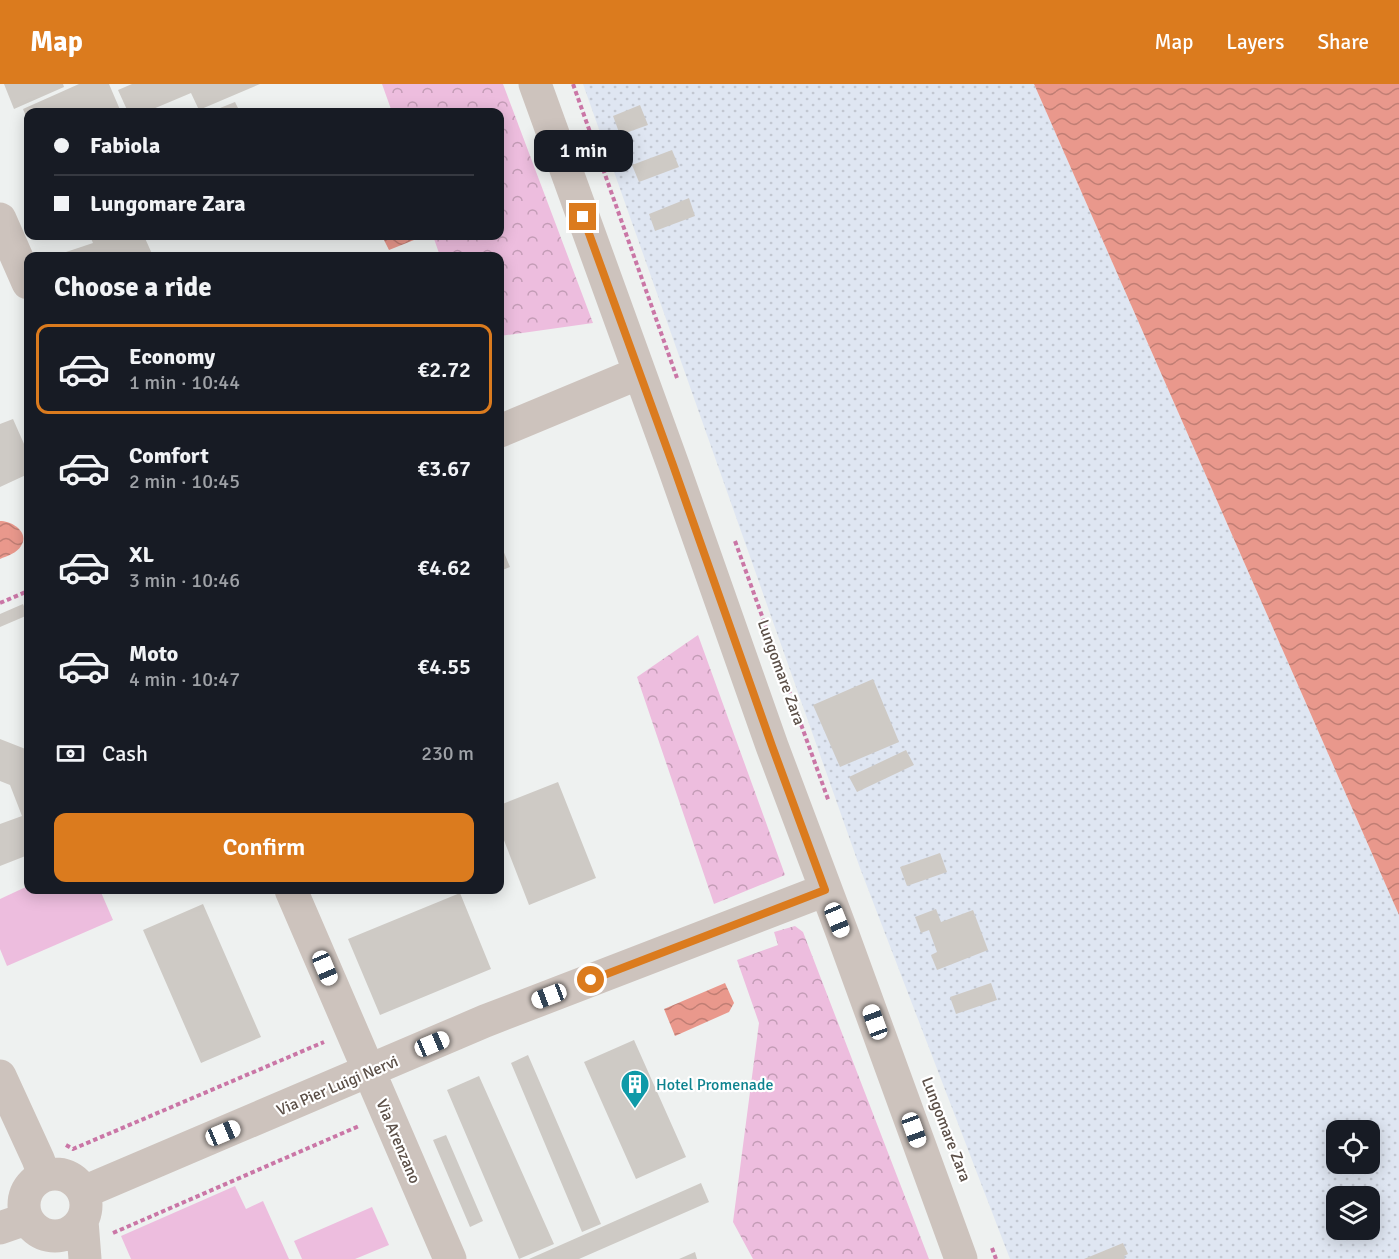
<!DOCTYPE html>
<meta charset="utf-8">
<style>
body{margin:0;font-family:Signika,sans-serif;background:#20242c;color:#f1f3f6;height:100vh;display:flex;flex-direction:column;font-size:22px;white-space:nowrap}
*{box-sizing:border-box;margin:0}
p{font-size:20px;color:#9ea1a6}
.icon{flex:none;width:33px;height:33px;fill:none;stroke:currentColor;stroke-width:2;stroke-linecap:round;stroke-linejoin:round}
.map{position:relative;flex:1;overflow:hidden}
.details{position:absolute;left:24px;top:168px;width:480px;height:642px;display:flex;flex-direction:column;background:#171b24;border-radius:12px;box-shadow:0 3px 15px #0003}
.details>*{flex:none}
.top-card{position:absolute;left:24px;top:24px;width:480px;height:132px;border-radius:12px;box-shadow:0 3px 15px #0003;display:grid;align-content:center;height:132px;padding:0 30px;background:#171b24}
.controls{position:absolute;left:1326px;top:1036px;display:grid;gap:12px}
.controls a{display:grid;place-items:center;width:54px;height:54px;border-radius:12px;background:#171b24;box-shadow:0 3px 15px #0003;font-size:30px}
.end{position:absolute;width:27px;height:27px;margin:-14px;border:8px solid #db7b1e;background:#fff;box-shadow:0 0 0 3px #fff}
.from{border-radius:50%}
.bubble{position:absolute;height:42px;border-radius:12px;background:#171b24;box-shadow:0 3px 15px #0003;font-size:20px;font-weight:600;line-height:42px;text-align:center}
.car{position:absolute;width:18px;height:36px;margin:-18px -9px;border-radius:8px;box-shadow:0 0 4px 2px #0007;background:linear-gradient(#fff 24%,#345 0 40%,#fff 0 76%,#345 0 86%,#fff 0)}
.top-card b{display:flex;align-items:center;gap:21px;height:57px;font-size:22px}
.top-card b+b{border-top:2px solid #363941}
.top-card i{width:15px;height:15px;background:#f1f3f6}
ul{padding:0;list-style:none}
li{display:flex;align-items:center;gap:18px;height:90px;margin:0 12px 9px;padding:0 18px;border:3px solid transparent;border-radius:12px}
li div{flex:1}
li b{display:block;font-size:22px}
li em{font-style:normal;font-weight:600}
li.active{border-color:#db7b1e}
li>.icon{width:54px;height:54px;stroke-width:1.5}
h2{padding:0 30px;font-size:27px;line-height:72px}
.pay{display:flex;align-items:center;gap:15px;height:66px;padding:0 30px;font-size:22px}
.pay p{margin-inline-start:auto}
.action{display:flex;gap:12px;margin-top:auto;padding:12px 30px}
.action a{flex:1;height:69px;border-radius:12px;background:#db7b1e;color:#fff;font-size:24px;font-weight:600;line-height:69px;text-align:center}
header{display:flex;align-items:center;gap:36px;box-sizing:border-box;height:84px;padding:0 30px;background:#db7b1e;color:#fff}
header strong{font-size:28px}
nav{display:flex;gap:33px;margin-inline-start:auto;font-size:21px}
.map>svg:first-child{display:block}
</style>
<header>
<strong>Map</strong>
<nav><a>Map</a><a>Layers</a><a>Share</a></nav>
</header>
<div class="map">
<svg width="1399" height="1175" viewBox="0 0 1399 1175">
<defs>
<pattern id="forest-crowns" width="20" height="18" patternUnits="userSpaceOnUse" patternTransform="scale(1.5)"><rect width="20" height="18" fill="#edbdde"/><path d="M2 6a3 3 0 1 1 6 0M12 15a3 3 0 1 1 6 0" fill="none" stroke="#c39cb6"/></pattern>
<pattern id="sand-dots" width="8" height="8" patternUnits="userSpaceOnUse" patternTransform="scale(1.5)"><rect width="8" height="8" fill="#dfe6f2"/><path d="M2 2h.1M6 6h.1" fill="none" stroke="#c2c7d1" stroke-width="1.8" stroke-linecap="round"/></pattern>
<pattern id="water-waves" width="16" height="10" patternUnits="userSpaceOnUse" patternTransform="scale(1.5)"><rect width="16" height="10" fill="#e9988c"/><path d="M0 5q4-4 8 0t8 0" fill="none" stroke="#c07e74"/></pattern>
</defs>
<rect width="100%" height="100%" fill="#eef1f0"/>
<path fill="#edbdde" d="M 28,802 L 28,806 L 100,806 L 113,836 L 7,882 L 0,865 L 0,815 Z
M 235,1102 L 246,1125 L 263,1117 L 289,1175 L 131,1175 L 121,1152 Z
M 372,1123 L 389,1161 L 355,1175 L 302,1175 L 294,1157 Z"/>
<path fill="url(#forest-crowns)" d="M 382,0 L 503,0 L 593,239 L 500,252 L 500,172 L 440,172 L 433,152 L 500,152 L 500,28 L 392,28 Z
M 698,551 L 785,791 L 714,820 L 637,593 Z
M 795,842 L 803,848 L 929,1175 L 753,1175 L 733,1138 L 759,939 L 737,876 L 778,861 L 774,848 Z"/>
<path fill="url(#sand-dots)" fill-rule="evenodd" d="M 583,0 L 1034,0 L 1399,831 L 1399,1175 L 1010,1175 L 860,784 ZM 1336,1047 L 1370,1047 L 1370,1080 L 1336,1080 ZM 1336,1113 L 1370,1113 L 1370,1146 L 1336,1146 Z"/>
<path fill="url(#water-waves)" d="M 1035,0 L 1399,0 L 1399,831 L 1034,0 Z
M 382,152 L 424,152 L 389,166 Z
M 0,437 C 12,437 30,448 21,462 C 17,469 7,472 0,475 Z
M 725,899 L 734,919 L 729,928 L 675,952 L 664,925 Z"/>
<path fill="#cecac5" d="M 4,0 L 63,0 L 64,3 L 14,25 Z
M 79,0 L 109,0 L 121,28 L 28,28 L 28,37 L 23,25 Z
M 132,0 L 260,0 L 199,26 L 191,9 L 146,28 L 128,28 L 118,6 Z
M 235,18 L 240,28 L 210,28 Z
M 640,21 L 648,41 L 620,51 L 613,32 Z
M 672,66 L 679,83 L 639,98 L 632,81 Z
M 689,114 L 695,132 L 655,147 L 649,130 Z
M 90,152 L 144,152 L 153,172 L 61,172 L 60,170 L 93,159 Z
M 13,335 L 28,369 L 28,390 L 0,403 L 0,340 Z
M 500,459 L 510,483 L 500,487 Z
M 23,520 L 28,531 L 0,543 L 0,530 Z
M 873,595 L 899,658 L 840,683 L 813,621 Z
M 0,655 L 28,666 L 28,771 L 0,782 L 0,740 L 22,732 L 10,701 L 0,697 Z
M 906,666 L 914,681 L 857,708 L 849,693 Z
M 558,698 L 596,794 L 529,821 L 500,746 L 500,721 Z
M 940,769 L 947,788 L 907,802 L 900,783 Z
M 460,809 L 491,885 L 380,931 L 348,855 Z
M 203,820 L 261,953 L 201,979 L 143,846 Z
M 936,825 L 941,838 L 973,826 L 988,866 L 937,886 L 931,871 L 937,868 L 929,846 L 921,849 L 915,833 Z
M 991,899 L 997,916 L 956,930 L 950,913 Z
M 634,956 L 686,1073 L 636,1095 L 584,978 Z
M 528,971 L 601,1140 L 582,1148 L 511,979 Z
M 479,992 L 554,1160 L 519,1175 L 447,1006 Z
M 446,1051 L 483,1137 L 470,1143 L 433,1056 Z
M 701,1099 L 709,1118 L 579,1175 L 529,1175 Z
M 1123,1159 L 1128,1170 L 1124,1172 L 1125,1175 L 1084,1175 Z
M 695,1168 L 697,1175 L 679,1175 Z"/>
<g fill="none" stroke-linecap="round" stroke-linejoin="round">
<path stroke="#ca76a6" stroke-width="4" stroke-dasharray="4.5 3" stroke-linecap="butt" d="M 573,0 L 677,294
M 735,457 L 829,718
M 0,519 L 28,507
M 66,1061 L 73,1065 L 324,958
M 113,1149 L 359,1042
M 992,1164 L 996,1175"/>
<path stroke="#cdc3bd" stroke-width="33" d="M 535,0 L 673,381 L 772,662 L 843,851 L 961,1175
M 0,135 L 28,199
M 500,347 L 639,289
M 291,806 L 450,1175
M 0,992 L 38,1075 L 44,1091
M24 1121a31 31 0 1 1 62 0a31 31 0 1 1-62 0Z
M 84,1108 L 485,937 L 825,806
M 82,1137 L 85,1175
M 0,1144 L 26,1135"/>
</g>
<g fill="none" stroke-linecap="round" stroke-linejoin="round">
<path stroke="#db7b1e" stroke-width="8" d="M 583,133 L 673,381 L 772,662 L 825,806 L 591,896"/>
</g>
<defs>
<g id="building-pin" transform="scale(1.5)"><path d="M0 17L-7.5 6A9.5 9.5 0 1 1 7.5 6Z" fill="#0f9aa8" stroke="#fff"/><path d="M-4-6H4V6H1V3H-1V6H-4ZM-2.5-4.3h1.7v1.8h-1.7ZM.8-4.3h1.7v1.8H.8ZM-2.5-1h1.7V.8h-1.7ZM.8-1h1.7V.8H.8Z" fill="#fff"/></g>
</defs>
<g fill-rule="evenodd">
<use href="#building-pin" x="635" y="1000"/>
</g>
<g text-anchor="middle" stroke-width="4.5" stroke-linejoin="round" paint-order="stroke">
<g font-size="16" fill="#5b4f47" stroke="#fff">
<text transform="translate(782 588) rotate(70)" y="6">Lungomare Zara</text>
<text transform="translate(337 1001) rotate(-23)" y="6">Via Pier Luigi Nervi</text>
<text transform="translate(947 1045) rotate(69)" y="6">Lungomare Zara</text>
<text transform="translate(399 1057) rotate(67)" y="6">Via Arenzano</text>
</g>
<g font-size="16" fill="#0d838f" stroke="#fff" text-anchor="start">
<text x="656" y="1006">Hotel Promenade</text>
</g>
</g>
</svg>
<div class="controls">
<a><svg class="icon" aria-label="locate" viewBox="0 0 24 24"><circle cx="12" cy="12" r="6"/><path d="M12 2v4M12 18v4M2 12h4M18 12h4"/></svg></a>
<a><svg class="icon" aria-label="layers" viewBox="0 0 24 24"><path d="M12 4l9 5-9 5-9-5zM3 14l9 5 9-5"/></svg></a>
</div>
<i class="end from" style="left:591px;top:896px"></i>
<i class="end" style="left:583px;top:133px"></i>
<div class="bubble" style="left:534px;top:46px;width:99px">1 min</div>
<i class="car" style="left:837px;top:836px;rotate:158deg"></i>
<i class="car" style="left:325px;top:884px;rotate:157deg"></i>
<i class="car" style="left:549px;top:912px;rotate:249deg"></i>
<i class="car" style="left:875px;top:938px;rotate:340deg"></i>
<i class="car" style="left:432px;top:960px;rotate:67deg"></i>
<i class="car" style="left:914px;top:1046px;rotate:160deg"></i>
<i class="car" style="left:223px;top:1049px;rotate:67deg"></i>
<div class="top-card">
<b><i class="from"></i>Fabiola</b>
<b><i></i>Lungomare Zara</b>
</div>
<section class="details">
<h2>Choose a ride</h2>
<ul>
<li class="active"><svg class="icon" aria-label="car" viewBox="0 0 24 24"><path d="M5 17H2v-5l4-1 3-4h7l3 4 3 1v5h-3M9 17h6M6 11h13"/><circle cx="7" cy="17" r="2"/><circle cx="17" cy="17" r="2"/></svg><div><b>Economy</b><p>1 min · 10:44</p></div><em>€2.72</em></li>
<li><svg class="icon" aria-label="car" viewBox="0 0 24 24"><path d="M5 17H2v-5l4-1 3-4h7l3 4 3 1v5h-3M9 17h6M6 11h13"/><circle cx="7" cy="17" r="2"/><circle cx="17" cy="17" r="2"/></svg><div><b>Comfort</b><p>2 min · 10:45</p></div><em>€3.67</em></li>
<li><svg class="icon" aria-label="car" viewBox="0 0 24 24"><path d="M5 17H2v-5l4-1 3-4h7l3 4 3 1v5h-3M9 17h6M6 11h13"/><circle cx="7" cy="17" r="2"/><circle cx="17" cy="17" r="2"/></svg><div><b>XL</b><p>3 min · 10:46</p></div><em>€4.62</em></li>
<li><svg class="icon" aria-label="car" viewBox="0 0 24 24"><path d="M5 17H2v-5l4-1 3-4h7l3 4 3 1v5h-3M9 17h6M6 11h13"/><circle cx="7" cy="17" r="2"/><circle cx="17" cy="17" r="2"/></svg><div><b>Moto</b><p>4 min · 10:47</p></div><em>€4.55</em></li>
</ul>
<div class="pay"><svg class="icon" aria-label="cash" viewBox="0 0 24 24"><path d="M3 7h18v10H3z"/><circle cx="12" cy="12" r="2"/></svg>Cash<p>230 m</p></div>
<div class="action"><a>Confirm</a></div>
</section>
</div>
